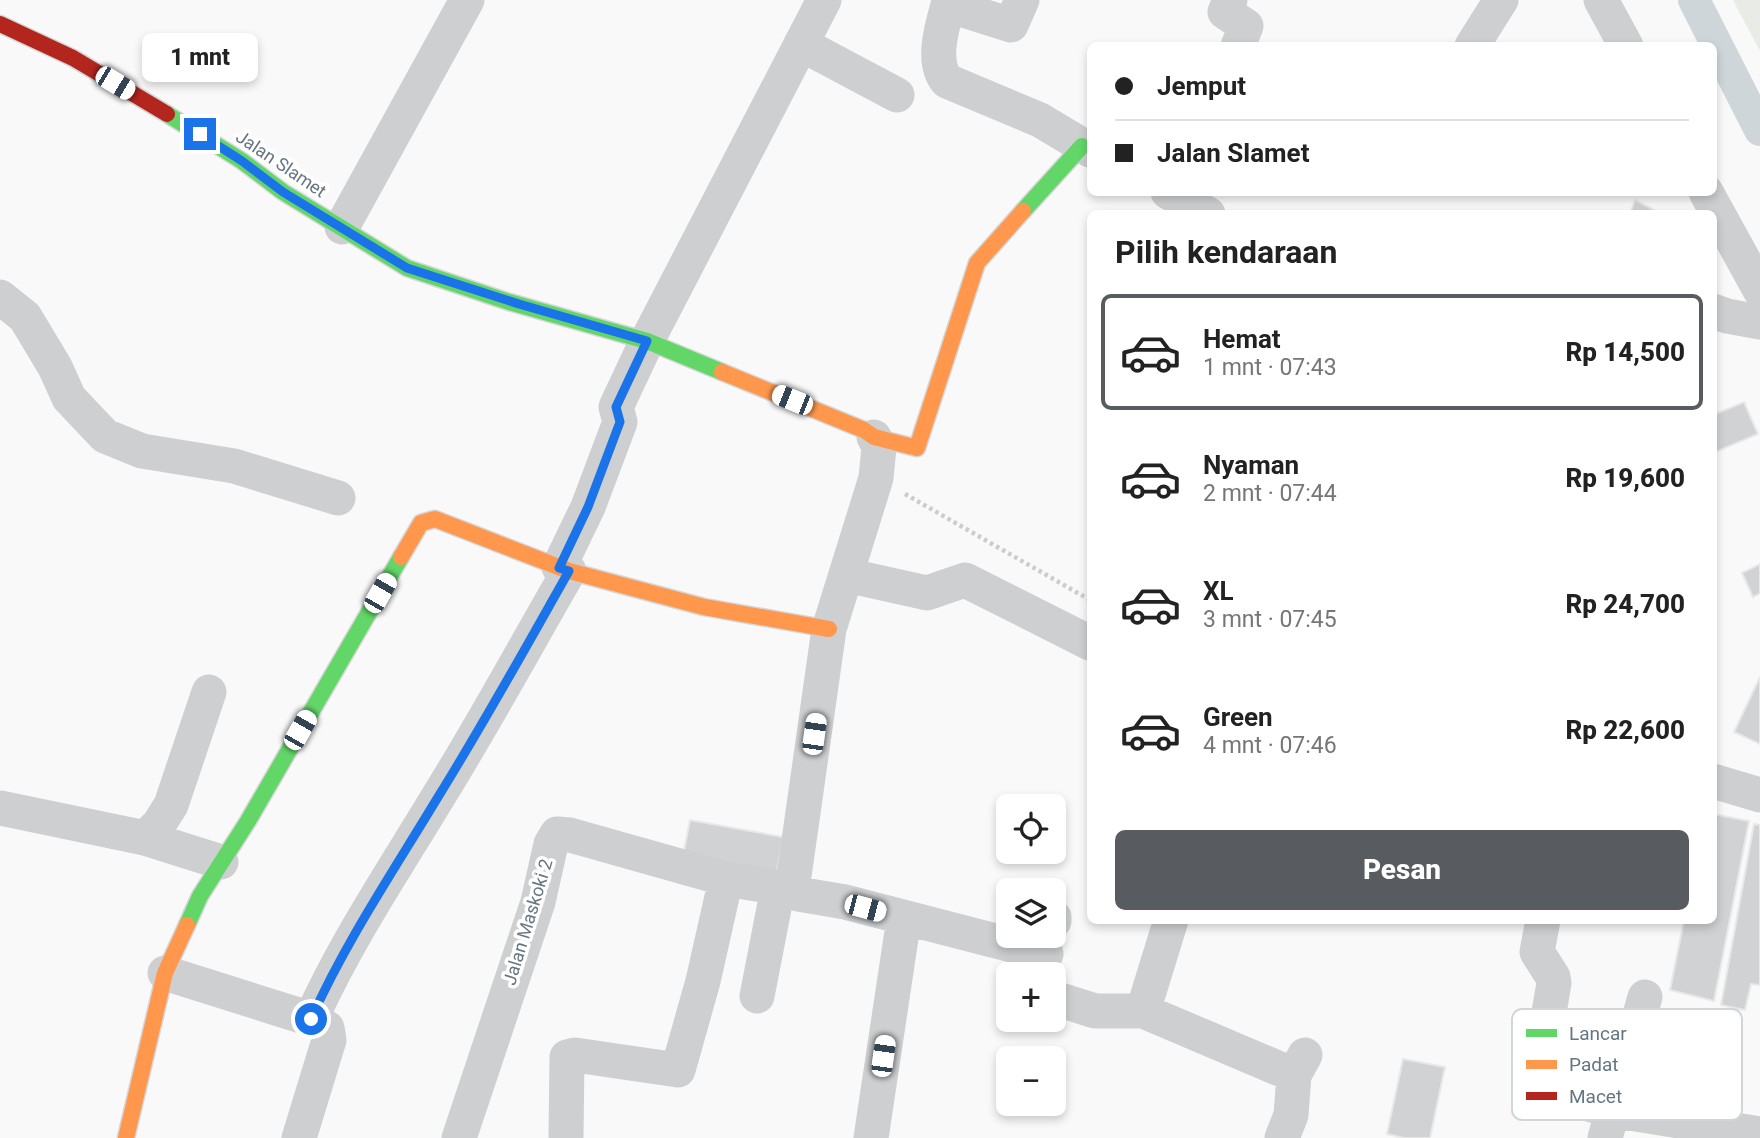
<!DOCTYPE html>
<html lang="id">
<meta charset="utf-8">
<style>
body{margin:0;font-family:Roboto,sans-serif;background:#f2f2f2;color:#222;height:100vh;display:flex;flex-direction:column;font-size:26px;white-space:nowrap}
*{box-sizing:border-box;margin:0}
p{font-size:23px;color:#767676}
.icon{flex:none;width:38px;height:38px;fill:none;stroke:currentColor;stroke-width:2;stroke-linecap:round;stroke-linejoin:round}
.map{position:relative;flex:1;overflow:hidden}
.drawer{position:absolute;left:1087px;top:210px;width:630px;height:714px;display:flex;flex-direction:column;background:#fff;border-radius:10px;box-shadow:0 4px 10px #0003}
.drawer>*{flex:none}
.banner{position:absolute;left:1087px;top:42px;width:630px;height:154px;border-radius:10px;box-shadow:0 4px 10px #0003;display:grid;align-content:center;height:154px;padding:0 28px;background:#fff}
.fabs{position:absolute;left:996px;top:794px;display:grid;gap:14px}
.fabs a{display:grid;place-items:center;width:70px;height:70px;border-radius:10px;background:#fff;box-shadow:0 4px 10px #0003;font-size:35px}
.end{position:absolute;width:32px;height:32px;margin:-16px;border:9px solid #1a73e8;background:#fff;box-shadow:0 0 0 4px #fff}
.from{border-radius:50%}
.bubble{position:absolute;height:49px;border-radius:10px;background:#fff;box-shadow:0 4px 10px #0003;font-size:23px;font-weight:800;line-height:49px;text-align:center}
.car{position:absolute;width:21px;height:42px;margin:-21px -10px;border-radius:9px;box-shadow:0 0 5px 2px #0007;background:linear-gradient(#fff 24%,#345 0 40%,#fff 0 76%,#345 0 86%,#fff 0)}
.banner b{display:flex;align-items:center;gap:24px;height:66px;font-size:26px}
.banner b+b{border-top:2px solid #e0e0e0}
.banner i{width:18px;height:18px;background:#222}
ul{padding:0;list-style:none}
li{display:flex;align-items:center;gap:21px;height:116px;margin:0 14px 10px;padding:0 14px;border:4px solid transparent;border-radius:10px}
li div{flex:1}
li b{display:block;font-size:26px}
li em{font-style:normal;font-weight:800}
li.selected{border-color:#585c60}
li>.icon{width:63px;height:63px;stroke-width:1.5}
h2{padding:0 28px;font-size:32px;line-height:84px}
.primary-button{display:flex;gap:14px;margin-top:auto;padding:14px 28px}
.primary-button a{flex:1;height:80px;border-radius:10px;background:#585c60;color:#fff;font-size:28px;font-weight:800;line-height:80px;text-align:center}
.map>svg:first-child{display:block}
</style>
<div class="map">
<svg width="1760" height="1138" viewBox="0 0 1760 1138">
<rect width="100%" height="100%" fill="#f9f9f9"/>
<path fill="#e8ebe6" d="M 1733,0 L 1760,0 L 1760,51 Z"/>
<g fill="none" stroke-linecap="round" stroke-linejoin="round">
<path stroke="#ced6d9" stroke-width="32" d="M 1694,0 L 1760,130"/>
</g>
<path fill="#d0d2d3" stroke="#e8e8e8" stroke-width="2" d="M 1635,200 L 1656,211 L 1655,214 L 1630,214 Z
M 1744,402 L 1758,434 L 1713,453 L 1713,415 Z
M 1760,564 L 1760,593 L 1753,597 L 1742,573 Z
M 1760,677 L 1760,744 L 1734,732 Z
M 1713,814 L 1749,821 L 1714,1001 L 1670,990 L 1684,920 L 1713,920 Z
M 690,820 L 783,837 L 776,877 L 682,861 Z
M 1754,824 L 1760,825 L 1760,985 L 1751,984 L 1745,1010 L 1721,1005 Z
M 1403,1059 L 1445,1067 L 1430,1138 L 1404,1138 L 1387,1134 Z"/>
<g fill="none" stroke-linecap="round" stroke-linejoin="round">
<g stroke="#d5d6d7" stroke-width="19">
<path id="fast" d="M 167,114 L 242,161 L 283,192 L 407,268 L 509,302 L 647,341 L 722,372
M 1023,211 L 1082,146
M 187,925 L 200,896 L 248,821 L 401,557"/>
</g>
<g stroke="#d5d6d7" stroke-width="19">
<path id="slow" d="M 722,372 L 864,430 L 874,437 L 917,448 L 977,263 L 1023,211
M 401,557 L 421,523 L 435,519 L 569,571 L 704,607 L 829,629
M 126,1138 L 165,973 L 187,925"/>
</g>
<g stroke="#d5d6d7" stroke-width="19">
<path id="jam" d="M 0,24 L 73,58 L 167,114"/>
</g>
<path stroke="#cbcccd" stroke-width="4.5" stroke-dasharray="3.5 3.5" stroke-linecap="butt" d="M 905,494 L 1090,600"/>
<path stroke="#cecfd0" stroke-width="35" d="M 1022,0 L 1011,25 L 948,5 C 942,27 931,62 947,81 L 1040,120 L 1090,150
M 1230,0 L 1225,12 L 1246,26 L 1238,46
M 1601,0 L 1626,46
M 801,44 L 897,95
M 1472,46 L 1501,0
M 1168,192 L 1208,214
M 1706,192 L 1760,290
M 342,227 L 467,0
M 0,297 L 25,317 L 55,367 L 69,398 L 105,436 L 142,451 L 234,466 L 338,498
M 1713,311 L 1727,316 L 1760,322
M 874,437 L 879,447 L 876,478 L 829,629 L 792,890 L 798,894 L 845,902 L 1046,954
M 559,567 L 588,507 L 620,422 L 616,407 L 647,341 L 824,0
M 846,575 L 927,593 L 965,580 L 1090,643
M 1713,781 L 1760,795
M 0,808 L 145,838 L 159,824 L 171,805 L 209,692
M 145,838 L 221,862
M 1171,920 L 1143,1011 L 1294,1075 L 1305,1055
M 1543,920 L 1537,952 L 1553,977 L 1554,983 L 1536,1090 L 1611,1110 L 1760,1134
M 1054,921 L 1054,917
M 165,973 L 311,1019 L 327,1028 L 329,1040 L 299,1138
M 757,996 L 778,888
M 1054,998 L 1095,1011 L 1143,1011
M 311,1019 C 346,941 394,870 438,797 C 484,723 525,647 569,571
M 459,1138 L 538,902 L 551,844 L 557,834 L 570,835 L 726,879
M 566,1138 L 567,1057 L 575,1055 L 678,1070 L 703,981 L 726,879 L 792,890
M 871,1138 L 904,918
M 1282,1138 L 1291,1115 L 1294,1075
M 1605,1138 L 1645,997"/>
<use href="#fast" stroke="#63d668" stroke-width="16"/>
<use href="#slow" stroke="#ff974d" stroke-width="16"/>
<use href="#jam" stroke="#b3261e" stroke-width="16"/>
</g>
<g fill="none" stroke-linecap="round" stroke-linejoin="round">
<path stroke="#1a73e8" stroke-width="9" d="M 200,134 L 242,161 L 283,192 L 407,268 L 519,304 L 647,341 L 616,407 L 620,422 L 588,507 L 559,568 L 569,571 C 526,647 484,723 438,797 C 394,870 346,941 311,1019"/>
</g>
<g text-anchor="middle" stroke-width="7" stroke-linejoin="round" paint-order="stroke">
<g font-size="18" fill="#657683" stroke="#fff">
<text transform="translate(281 164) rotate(34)" y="6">Jalan Slamet</text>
<text transform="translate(528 922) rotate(-73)" y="6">Jalan Maskoki 2</text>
</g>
</g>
<rect x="1512" y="1009" width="230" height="111" rx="10" fill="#fff" stroke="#d1d6da" stroke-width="2"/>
<rect x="1526" y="1029" width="31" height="8" fill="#63d668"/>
<rect x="1526" y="1060" width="31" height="9" fill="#ff974d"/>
<rect x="1526" y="1092" width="31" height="8" fill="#b3261e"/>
<g font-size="19" fill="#657683">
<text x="1569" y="1040">Lancar</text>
<text x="1569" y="1071">Padat</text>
<text x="1569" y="1103">Macet</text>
</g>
</svg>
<div class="fabs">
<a><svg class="icon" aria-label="locate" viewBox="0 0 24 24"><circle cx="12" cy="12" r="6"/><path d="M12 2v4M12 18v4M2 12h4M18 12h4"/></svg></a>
<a><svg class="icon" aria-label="layers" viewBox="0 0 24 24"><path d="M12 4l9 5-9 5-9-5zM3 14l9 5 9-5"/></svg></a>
<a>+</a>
<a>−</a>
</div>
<i class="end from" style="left:311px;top:1019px"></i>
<i class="end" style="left:200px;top:134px"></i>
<div class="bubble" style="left:142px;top:33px;width:116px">1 mnt</div>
<i class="car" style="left:115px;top:83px;rotate:121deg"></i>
<i class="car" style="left:792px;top:400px;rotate:292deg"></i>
<i class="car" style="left:380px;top:593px;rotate:30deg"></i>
<i class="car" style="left:300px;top:730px;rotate:30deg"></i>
<i class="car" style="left:814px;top:734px;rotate:8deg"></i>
<i class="car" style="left:865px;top:908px;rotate:105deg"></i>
<i class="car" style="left:883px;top:1056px;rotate:8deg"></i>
<div class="banner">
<b><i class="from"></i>Jemput</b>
<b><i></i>Jalan Slamet</b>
</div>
<section class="drawer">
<h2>Pilih kendaraan</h2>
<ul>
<li class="selected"><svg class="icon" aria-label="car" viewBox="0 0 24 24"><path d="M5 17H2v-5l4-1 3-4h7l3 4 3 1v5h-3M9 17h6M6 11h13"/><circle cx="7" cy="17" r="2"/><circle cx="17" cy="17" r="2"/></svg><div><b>Hemat</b><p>1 mnt · 07:43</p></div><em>Rp 14,500</em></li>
<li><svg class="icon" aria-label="car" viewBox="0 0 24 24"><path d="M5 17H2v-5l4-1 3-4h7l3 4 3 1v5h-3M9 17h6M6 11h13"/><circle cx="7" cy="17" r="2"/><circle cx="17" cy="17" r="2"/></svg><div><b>Nyaman</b><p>2 mnt · 07:44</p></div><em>Rp 19,600</em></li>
<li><svg class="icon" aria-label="car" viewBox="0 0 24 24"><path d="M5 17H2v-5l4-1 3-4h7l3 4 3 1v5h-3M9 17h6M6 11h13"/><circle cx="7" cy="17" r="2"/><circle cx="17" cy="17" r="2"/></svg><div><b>XL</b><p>3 mnt · 07:45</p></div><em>Rp 24,700</em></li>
<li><svg class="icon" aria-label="car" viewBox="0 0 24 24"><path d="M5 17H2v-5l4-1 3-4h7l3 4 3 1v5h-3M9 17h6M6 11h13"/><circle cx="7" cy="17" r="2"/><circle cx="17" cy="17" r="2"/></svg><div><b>Green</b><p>4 mnt · 07:46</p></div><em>Rp 22,600</em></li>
</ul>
<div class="primary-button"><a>Pesan</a></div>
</section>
</div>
